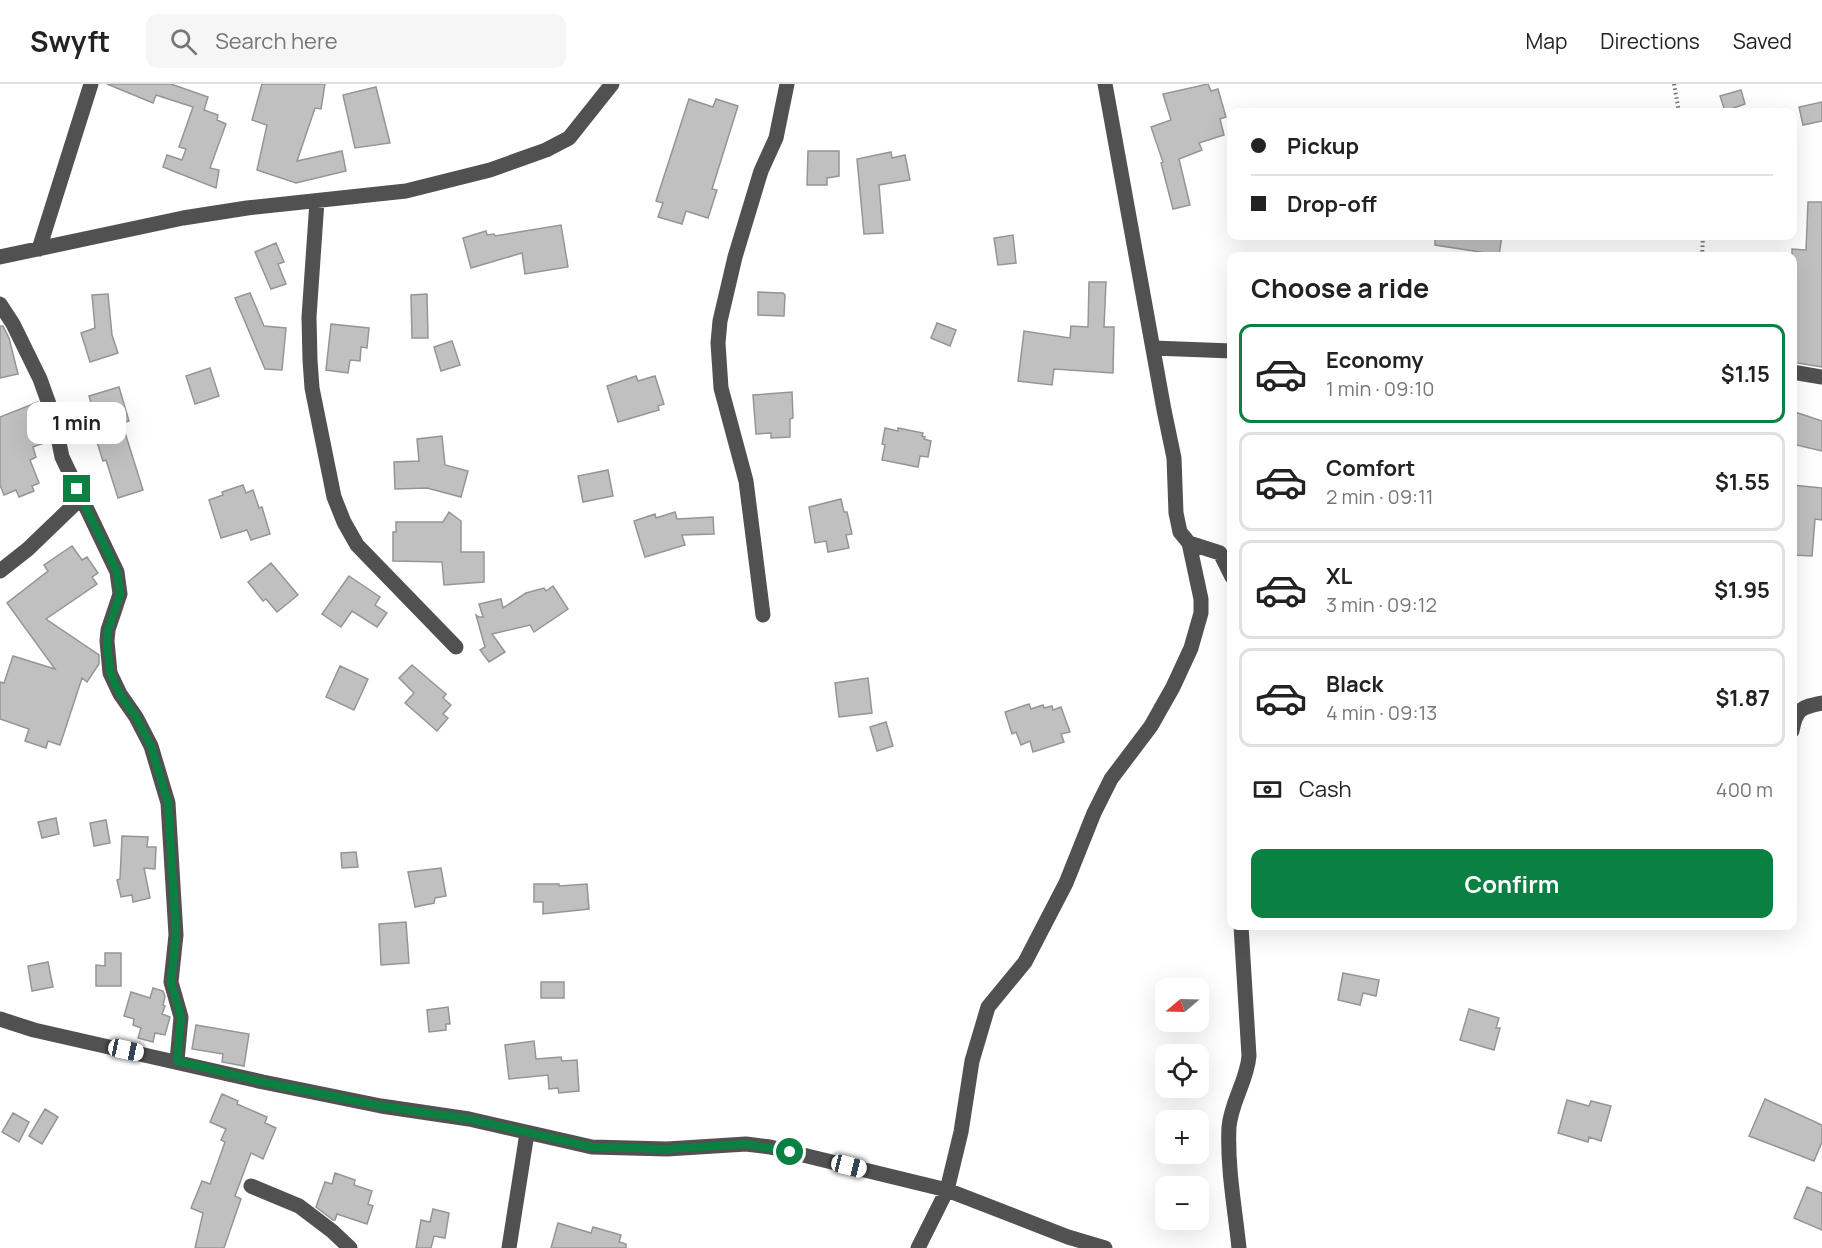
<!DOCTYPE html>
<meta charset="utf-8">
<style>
body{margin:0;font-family:Manrope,sans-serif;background:#f6f6f6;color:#222;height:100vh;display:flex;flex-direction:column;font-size:22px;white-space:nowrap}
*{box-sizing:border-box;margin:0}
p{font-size:20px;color:#767676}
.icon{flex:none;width:33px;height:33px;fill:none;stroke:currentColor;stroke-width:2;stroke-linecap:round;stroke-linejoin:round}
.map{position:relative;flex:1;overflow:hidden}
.panel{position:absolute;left:1227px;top:168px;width:570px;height:678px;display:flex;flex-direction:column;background:#fff;border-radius:12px;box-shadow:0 6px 24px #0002}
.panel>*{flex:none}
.hud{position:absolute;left:1227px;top:24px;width:570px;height:132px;border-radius:12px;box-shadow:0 6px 24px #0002;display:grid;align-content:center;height:132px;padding:0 24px;background:#fff}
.needle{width:39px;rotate:251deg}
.controls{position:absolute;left:1155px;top:894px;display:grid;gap:12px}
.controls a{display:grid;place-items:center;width:54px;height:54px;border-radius:12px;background:#fff;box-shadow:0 6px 24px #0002;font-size:30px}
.end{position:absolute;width:27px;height:27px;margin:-14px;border:8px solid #0b8043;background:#fff;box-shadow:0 0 0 3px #fff}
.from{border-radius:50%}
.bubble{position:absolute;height:42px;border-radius:12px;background:#fff;box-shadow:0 6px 24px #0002;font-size:20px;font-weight:700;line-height:42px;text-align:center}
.car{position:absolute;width:18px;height:36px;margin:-18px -9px;border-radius:8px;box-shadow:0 0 4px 2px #0007;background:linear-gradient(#fff 24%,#345 0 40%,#fff 0 76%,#345 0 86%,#fff 0)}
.hud b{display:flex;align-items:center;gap:21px;height:57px;font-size:22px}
.hud b+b{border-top:2px solid #e0e0e0}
.hud i{width:15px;height:15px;background:#222}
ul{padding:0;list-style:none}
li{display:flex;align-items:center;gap:18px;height:99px;margin:0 12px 9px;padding:0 12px;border:3px solid #e0e0e0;border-radius:12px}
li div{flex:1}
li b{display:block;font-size:22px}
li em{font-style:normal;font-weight:700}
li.active{border-color:#0b8043}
li>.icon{width:54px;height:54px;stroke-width:1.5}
h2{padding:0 24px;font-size:27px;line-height:72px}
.pay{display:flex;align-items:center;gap:15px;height:66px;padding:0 24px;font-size:22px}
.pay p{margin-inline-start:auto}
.cta{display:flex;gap:12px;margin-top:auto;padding:12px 24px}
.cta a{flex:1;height:69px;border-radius:12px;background:#0b8043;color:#fff;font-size:24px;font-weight:700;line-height:69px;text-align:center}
header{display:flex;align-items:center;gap:36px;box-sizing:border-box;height:84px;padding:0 30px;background:#fff;border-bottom:2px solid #e0e0e0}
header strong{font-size:28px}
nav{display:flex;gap:33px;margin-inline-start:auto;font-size:21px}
.search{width:420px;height:54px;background:#f6f6f6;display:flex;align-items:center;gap:15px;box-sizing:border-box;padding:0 21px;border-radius:12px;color:#767676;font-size:22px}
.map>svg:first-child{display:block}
</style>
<header>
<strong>Swyft</strong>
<div class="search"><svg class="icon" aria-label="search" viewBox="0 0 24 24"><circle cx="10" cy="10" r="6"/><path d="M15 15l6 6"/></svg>Search here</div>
<nav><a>Map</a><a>Directions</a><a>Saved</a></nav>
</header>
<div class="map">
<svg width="1822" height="1164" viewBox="0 0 1822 1164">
<rect width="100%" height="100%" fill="#fff"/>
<path fill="#c0c0c0" stroke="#959595" stroke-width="1.5" d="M 107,0 L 171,0 L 208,13 L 204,26 L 218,31 L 217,36 L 226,40 L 210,84 L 219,86 L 216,104 L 163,83 L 167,71 L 182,76 L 186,65 L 179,63 L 193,23 L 156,11 L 153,19 Z
M 262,0 L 325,0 L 321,25 L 315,24 L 297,77 L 342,67 L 346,87 L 296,99 L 257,86 L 267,41 L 252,36 Z
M 1208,0 L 1211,7 L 1218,5 L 1226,33 L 1220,35 L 1224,51 L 1199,59 L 1202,66 L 1179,75 L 1190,121 L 1173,125 L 1161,79 L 1163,78 L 1151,43 L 1171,36 L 1163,10 Z
M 376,3 L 390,59 L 355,64 L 343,11 Z
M 1741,6 L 1745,20 L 1725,27 L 1720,12 Z
M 689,15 L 713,23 L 716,15 L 738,22 L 712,105 L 717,106 L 708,134 L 686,127 L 682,140 L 658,133 L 663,119 L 656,117 Z
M 1822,18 L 1822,37 L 1803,41 L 1799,23 Z
M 808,67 L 839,67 L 839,92 L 827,94 L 827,101 L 807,101 Z
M 891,68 L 892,74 L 905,71 L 910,96 L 879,101 L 883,149 L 864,150 L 857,75 Z
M 1808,118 L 1822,118 L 1822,283 L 1792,278 L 1792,165 L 1806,166 Z
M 561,141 L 568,183 L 525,190 L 522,169 L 471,184 L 463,154 L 486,147 L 487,151 L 494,150 L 495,152 Z
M 1013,151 L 1016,179 L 998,181 L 994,154 Z
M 1435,152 L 1502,152 L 1499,171 L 1435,161 Z
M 276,159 L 284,178 L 278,180 L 286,200 L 271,205 L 255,168 Z
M 1089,198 L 1106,198 L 1104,243 L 1114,243 L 1113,289 L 1054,285 L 1052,301 L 1018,297 L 1024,247 L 1070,254 L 1071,242 L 1088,243 Z
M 758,208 L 783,209 L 785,211 L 784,232 L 758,231 Z
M 250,209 L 264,242 L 286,244 L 282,286 L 265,285 L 235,214 Z
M 108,210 L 112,251 L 118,269 L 90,278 L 81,249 L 95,244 L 92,211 Z
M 427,210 L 428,254 L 412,254 L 411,211 Z
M 937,239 L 956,246 L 950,262 L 931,254 Z
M 331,240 L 369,244 L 367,264 L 361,263 L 360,277 L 350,276 L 348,289 L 326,286 Z
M 0,242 L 3,242 L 9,254 L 18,290 L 0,294 Z
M 452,257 L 460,281 L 441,287 L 434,263 Z
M 210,284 L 219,312 L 195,320 L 186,292 Z
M 636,292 L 638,297 L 655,292 L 664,320 L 658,322 L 659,326 L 618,338 L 607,302 Z
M 119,303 L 129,337 L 122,339 L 143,406 L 118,414 L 106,376 L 103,377 L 97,358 L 102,357 L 89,312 Z
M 792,308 L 793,334 L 790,335 L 790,353 L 771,354 L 771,349 L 756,350 L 753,311 Z
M 38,318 L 49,357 L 33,363 L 36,373 L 30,376 L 39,399 L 32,402 L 34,407 L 19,413 L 16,406 L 4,411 L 0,401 L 0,333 Z
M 1792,327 L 1822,337 L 1822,367 L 1792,360 Z
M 885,344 L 898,347 L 898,344 L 923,349 L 922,352 L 925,353 L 924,355 L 931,357 L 928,373 L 920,372 L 918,383 L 882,376 L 885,361 L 882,360 Z
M 442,352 L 445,381 L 468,387 L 461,413 L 427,404 L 395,405 L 394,378 L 419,377 L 417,355 Z
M 608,386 L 613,412 L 583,418 L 578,392 Z
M 243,401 L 246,409 L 253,406 L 259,424 L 262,423 L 270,450 L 251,456 L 247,446 L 221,454 L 209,416 L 223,411 L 222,408 Z
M 1792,401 L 1822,404 L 1822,436 L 1815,435 L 1812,472 L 1792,471 Z
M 841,415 L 844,428 L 847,428 L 852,450 L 846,451 L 849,464 L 828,468 L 826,457 L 815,459 L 809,423 Z
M 449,428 L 461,437 L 461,468 L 484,468 L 484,498 L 444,501 L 442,478 L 393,477 L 393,448 L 396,448 L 396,438 L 443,438 Z
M 675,428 L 677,435 L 713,433 L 714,450 L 682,451 L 685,461 L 645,473 L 634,437 L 655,430 L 656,434 Z
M 72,462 L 82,476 L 87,473 L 98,489 L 92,493 L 97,500 L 46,535 L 99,571 L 99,580 L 87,598 L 82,594 L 60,661 L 48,657 L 46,664 L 25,657 L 29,645 L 0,635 L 0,598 L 4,599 L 13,572 L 55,585 L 7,519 L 48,487 L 44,481 Z
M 271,479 L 298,511 L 277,528 L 266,515 L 263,517 L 248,498 Z
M 349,492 L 380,513 L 375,521 L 387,529 L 377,543 L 352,527 L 341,543 L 322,530 Z
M 553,502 L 568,525 L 534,548 L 530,541 L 492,550 L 505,568 L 489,578 L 480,566 L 485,563 L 476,531 L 479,533 L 483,533 L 479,520 L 501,515 L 503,524 L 526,509 L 544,504 L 546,507 Z
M 412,581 L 446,610 L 443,614 L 451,621 L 443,630 L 448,634 L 437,647 L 405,619 L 414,609 L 399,594 Z
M 340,582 L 368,595 L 354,626 L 326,613 Z
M 868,594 L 872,629 L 839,633 L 835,599 Z
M 1029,620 L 1031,625 L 1043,621 L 1044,624 L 1052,622 L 1053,626 L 1061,623 L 1070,648 L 1061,650 L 1064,658 L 1033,668 L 1030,657 L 1021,661 L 1016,648 L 1012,650 L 1005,628 Z
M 886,638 L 893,662 L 877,667 L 870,643 Z
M 56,734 L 59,750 L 42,754 L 38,738 Z
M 106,736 L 110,759 L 94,762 L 90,739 Z
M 122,752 L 148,753 L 147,763 L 156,763 L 155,785 L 144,784 L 150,814 L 133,818 L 132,811 L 121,813 L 117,796 L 120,795 Z
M 356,768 L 358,783 L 342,784 L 341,769 Z
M 441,784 L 446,812 L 435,814 L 434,819 L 415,823 L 408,788 Z
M 534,800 L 559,800 L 559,802 L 587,800 L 589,825 L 543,830 L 543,818 L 534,818 Z
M 406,838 L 409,879 L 381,881 L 379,840 Z
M 105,869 L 121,869 L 121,902 L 96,902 L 96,881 L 105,882 Z
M 48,878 L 53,903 L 32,907 L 28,882 Z
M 1343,889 L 1379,896 L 1376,912 L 1363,909 L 1360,921 L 1338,916 Z
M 541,898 L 564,898 L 564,914 L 541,914 Z
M 153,904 L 163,907 L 165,912 L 163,921 L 165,922 L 162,930 L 170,933 L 165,951 L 155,949 L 153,958 L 138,954 L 141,944 L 133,941 L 134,935 L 124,932 L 131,908 L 150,914 Z
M 448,923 L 450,940 L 446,940 L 446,946 L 429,948 L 427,926 Z
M 1469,925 L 1499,934 L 1496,944 L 1500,944 L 1494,966 L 1460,956 Z
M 196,941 L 249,950 L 244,982 L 222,978 L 223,970 L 192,965 Z
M 534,957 L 536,975 L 561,973 L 562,977 L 577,976 L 579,1007 L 559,1009 L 558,1004 L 549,1005 L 548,991 L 509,995 L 505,961 Z
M 222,1010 L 238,1017 L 237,1020 L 267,1033 L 265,1039 L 276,1044 L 263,1075 L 251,1069 L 235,1112 L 241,1115 L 224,1164 L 195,1164 L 203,1129 L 191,1124 L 202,1097 L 210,1100 L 225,1058 L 221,1056 L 226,1045 L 210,1038 Z
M 1765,1015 L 1822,1041 L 1822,1058 L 1814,1077 L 1749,1052 Z
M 1567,1016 L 1589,1022 L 1591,1017 L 1611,1022 L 1601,1057 L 1589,1053 L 1588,1058 L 1558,1049 Z
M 45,1025 L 58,1033 L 42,1060 L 29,1052 Z
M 13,1029 L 29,1038 L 19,1058 L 2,1048 Z
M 335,1089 L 355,1096 L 354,1101 L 372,1107 L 368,1120 L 373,1122 L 367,1140 L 337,1130 L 335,1136 L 333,1136 L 316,1123 L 325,1098 L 332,1100 Z
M 1807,1103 L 1822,1109 L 1822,1146 L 1794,1134 Z
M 433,1125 L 449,1129 L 445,1154 L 434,1152 L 431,1164 L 416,1164 L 421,1136 L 430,1138 Z
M 558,1139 L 591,1149 L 593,1143 L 621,1151 L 619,1158 L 626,1160 L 626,1164 L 551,1164 Z"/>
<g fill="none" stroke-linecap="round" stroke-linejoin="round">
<path stroke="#737373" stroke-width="4" stroke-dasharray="1.5 3" stroke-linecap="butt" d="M 1674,0 L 1679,28
M 1702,172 L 1703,152"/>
<path stroke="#515151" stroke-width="15" d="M 1105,0 L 1164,326 L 1174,374 L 1176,429 L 1180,448 L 1189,459 L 1220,469 L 1232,493
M 317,117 L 309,233 L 310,276 L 312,304 L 334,413 L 344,438 L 357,461 L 456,563
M 39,165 L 91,0
M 0,173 L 183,134 L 247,124 L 406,107 L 490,86 L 546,66 L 569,54 L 612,0
M 0,220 L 13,240 L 40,295 L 54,334 L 62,373 L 117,488 L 120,510 L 108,546 L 107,557 L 110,589 L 120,610 L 136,633 L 151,662 L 168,719 L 176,851 L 171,898 L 181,933 L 177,977
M 1153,264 L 1232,267
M 1792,288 L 1822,293
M 0,487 L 28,465 L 81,414
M 763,531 L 746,397 L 721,304 L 718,259 L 720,237 L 735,173 L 761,87 L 776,54 L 787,0
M 1792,647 C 1796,625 1801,623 1822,619
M 0,935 L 34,946 L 263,998 L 381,1022 L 469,1035 L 592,1063 L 667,1065 L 746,1060 L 770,1063 L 947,1106 L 1068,1153 L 1105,1164
M 251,1102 L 299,1122 L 332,1147 L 350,1164
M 509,1164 L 527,1049
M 918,1164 L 947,1106 L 961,1048 L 972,977 L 988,923 L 1025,878 L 1066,799 L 1094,729 L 1111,695 L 1151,642 L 1173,603 L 1191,564 L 1201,529 L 1201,515 L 1189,459
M 1239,1164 C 1235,1125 1227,1083 1229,1043 C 1231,1018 1247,997 1249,972 L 1241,842"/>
</g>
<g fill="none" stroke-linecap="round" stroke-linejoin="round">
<path stroke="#0b8043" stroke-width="8" d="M 77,405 L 117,488 L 120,510 L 108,546 L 107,557 L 110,589 L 120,610 L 136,633 L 151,662 L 168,719 L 176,850 L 171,898 L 181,933 L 177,977 L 263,998 L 381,1022 L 469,1035 L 592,1063 L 667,1065 L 746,1060 L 790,1068"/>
</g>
</svg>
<div class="controls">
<a><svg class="needle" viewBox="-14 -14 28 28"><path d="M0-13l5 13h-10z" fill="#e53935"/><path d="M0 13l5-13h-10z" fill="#767676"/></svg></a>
<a><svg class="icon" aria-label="locate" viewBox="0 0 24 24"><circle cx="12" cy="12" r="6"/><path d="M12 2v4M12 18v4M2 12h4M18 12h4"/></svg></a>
<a>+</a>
<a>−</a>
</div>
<i class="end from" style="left:790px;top:1068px"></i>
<i class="end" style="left:77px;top:405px"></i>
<div class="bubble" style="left:27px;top:318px;width:99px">1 min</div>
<i class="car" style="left:126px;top:966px;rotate:102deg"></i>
<i class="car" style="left:849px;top:1082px;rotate:104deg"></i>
<div class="hud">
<b><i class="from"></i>Pickup</b>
<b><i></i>Drop-off</b>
</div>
<section class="panel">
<h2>Choose a ride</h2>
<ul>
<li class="active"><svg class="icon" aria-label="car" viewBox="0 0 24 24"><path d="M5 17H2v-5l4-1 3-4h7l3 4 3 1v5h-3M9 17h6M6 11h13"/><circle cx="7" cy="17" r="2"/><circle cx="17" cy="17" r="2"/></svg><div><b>Economy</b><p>1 min · 09:10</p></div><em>$1.15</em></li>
<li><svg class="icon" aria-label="car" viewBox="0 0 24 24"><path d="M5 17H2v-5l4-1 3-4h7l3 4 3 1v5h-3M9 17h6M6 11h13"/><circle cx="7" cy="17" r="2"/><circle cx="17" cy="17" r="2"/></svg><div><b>Comfort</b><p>2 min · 09:11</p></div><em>$1.55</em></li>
<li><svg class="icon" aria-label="car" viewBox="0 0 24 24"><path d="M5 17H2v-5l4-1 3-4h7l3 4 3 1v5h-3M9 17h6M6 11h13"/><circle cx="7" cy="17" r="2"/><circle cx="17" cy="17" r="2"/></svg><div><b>XL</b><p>3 min · 09:12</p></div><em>$1.95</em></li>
<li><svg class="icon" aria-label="car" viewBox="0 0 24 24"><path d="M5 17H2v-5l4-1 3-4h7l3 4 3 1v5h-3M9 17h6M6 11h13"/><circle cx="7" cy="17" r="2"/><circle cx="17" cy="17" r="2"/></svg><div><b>Black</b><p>4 min · 09:13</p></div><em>$1.87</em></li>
</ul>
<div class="pay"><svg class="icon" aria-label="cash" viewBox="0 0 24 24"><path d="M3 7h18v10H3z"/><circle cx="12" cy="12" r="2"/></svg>Cash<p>400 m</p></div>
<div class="cta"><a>Confirm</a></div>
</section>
</div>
